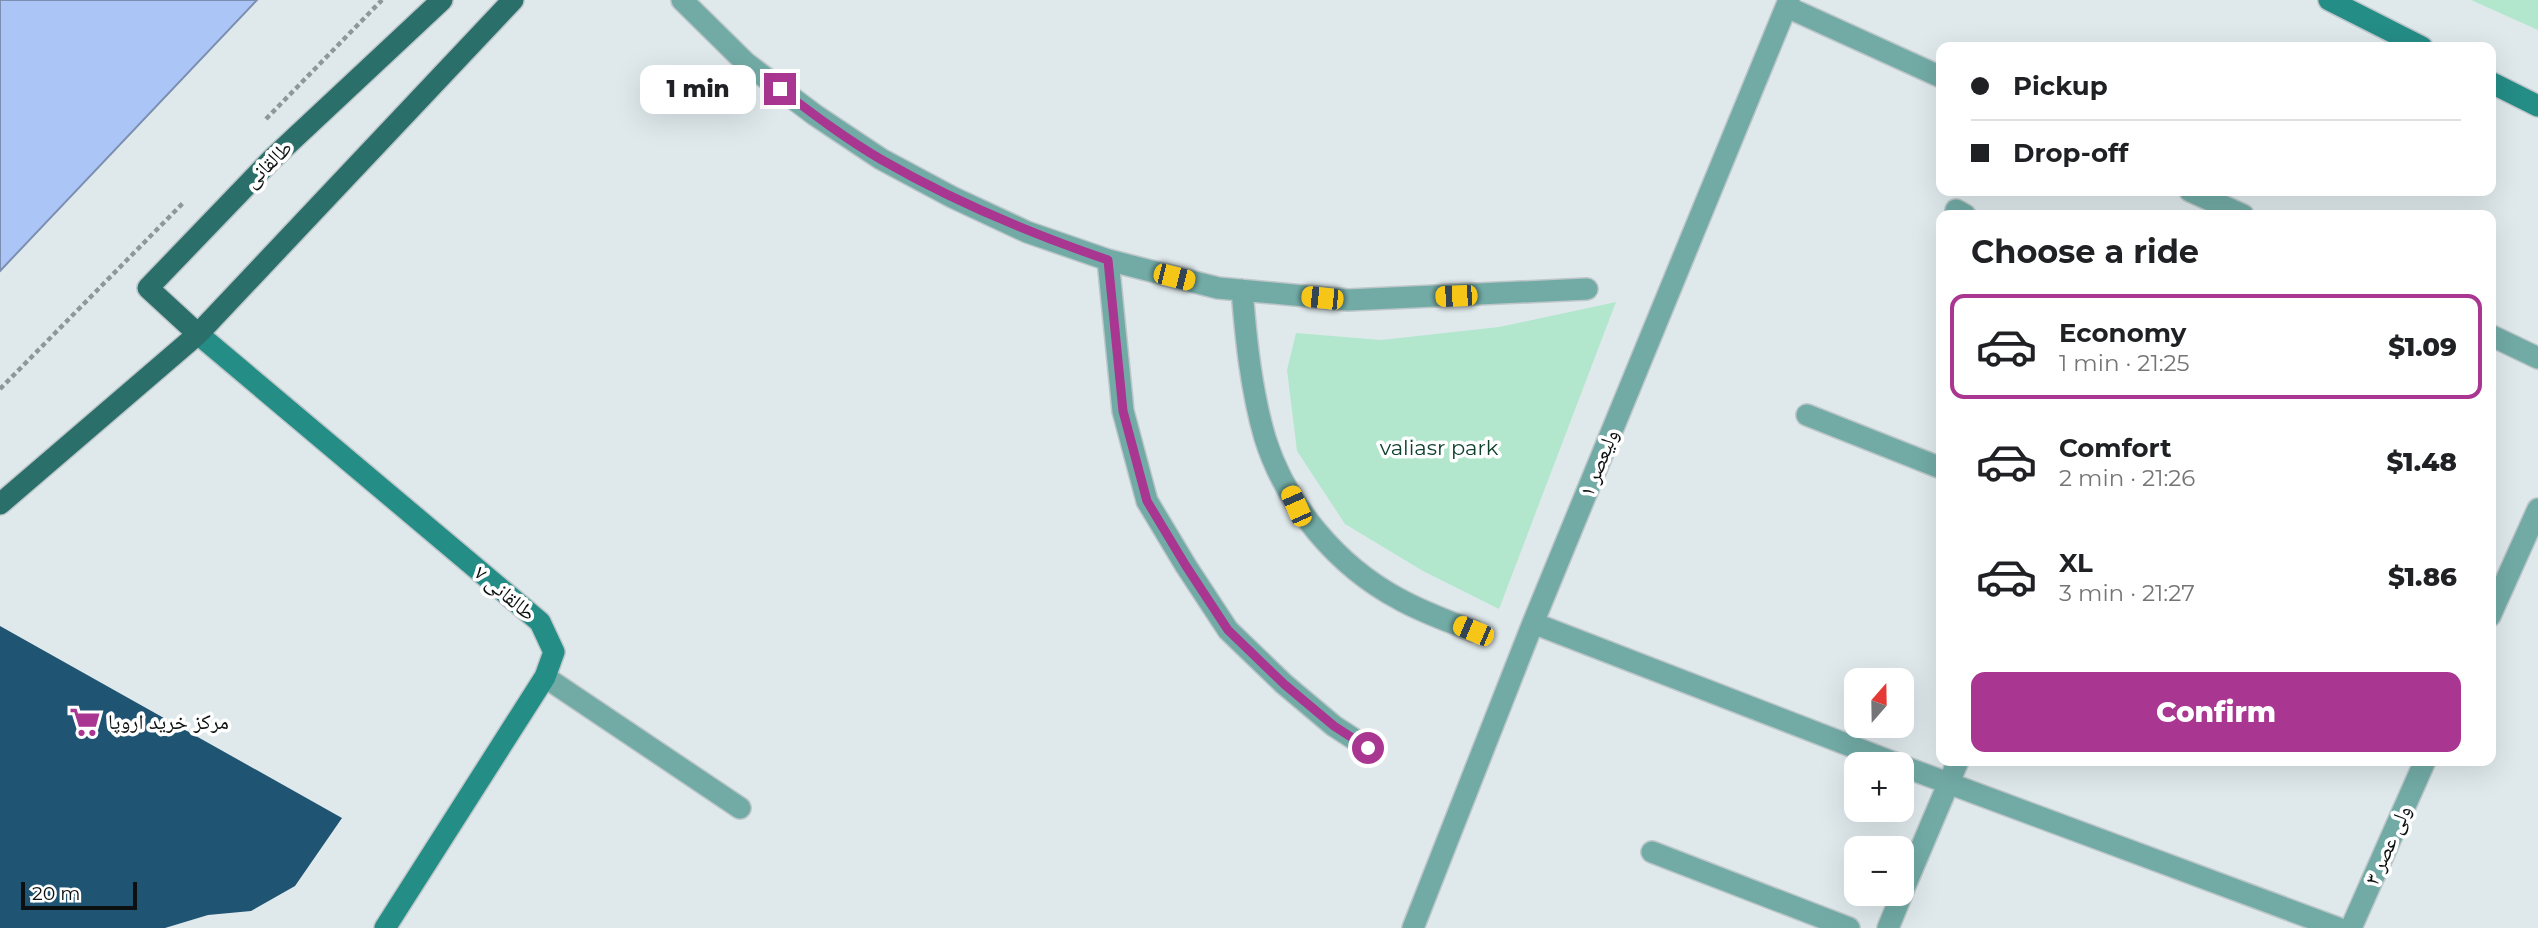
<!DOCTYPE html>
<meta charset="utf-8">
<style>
body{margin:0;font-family:Montserrat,"Noto Naskh Arabic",sans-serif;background:#f2f2f2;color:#202124;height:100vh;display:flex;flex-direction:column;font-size:26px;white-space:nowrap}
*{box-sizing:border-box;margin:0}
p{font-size:23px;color:#757577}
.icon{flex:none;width:38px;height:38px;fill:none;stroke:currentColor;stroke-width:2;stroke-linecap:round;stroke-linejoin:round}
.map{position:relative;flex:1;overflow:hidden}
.side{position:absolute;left:1936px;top:210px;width:560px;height:556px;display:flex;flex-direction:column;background:#fff;border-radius:14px;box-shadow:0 7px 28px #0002}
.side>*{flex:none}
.banner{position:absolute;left:1936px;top:42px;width:560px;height:154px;border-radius:14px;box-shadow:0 7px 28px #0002;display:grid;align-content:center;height:154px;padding:0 35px;background:#fff}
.needle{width:46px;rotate:20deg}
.tools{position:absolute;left:1844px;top:668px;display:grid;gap:14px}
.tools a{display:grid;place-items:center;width:70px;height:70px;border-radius:14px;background:#fff;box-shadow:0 7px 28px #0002;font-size:35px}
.scale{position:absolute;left:21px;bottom:18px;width:116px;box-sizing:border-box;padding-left:7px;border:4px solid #0d1011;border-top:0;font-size:19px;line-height:24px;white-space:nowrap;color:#0d1011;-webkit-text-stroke:5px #fff;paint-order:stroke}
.end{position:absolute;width:32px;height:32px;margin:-16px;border:9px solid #a93691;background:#fff;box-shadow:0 0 0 4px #fff}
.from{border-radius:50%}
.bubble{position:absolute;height:49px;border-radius:14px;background:#fff;box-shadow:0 7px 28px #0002;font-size:23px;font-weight:800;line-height:49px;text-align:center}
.car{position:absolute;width:21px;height:42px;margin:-21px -10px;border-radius:9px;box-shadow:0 0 5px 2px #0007;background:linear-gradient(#f5c518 24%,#345 0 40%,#f5c518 0 76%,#345 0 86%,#f5c518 0)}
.banner b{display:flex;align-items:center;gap:24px;height:66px;font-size:26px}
.banner b+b{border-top:2px solid #e0e0e0}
.banner i{width:18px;height:18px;background:#202124}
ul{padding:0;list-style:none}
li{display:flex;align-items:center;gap:21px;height:105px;margin:0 14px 10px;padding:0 21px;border:4px solid transparent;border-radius:14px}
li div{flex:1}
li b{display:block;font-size:26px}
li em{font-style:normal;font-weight:800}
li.active{border-color:#a93691}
li>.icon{width:63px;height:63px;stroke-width:1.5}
h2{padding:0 35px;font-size:32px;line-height:84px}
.button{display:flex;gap:14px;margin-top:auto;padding:14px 35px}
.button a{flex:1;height:80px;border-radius:14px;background:#a93691;color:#fff;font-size:28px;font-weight:800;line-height:80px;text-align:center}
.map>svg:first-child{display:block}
</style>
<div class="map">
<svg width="2538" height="928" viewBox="0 0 2538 928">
<rect width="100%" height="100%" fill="#dfe9ec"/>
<path fill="#b2e7cd" d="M 2471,0 L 2538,0 L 2538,30 Z
M 1616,302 L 1499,609 L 1423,571 L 1345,524 L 1297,451 L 1287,370 L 1296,333 L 1381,340 L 1499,327 Z"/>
<path fill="#abc5f6" stroke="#7c8fb1" stroke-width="2" d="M 0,0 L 257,0 L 0,271 Z"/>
<path fill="#205473" d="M 0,626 L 342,818 L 295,886 L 251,911 L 208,915 L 165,928 L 0,928 Z"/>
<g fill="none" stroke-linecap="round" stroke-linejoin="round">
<g stroke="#bdc6c9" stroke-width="24">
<path id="street" d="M 682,0 L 746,63 L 815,115 L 881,159 L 952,197 L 1027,232 L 1108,260 L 1218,288 L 1348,300 L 1587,289
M 1787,7 L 1941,77
M 2190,191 L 2243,215
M 1956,210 L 1965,215
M 1108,260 L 1123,411 L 1147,501 L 1186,566 L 1228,630 L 1284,684 L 1334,726 L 1368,748
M 1242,290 C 1246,339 1251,390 1265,438 C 1286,505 1337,566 1399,599 C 1422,612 1448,621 1473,631
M 2490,335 L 2538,358
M 1807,415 L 1941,468
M 2490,616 L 2538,509
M 1533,623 L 1900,765
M 545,677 L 740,808
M 1902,766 L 2338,928
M 1652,852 L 1849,928
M 1902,893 L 1958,761
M 1413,928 L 1533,623 L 1789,0
M 1888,928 L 1902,894
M 2351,928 L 2425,761"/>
</g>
<g stroke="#bdc6c9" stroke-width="24">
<path id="secondary" d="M 2329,0 L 2422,47
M 2490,82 L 2538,106
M 198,334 L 540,622 L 554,652 L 545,677 L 385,928"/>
</g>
<g stroke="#bdc6c9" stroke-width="24">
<path id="primary" d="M 198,334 L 148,288 L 271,160 L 442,0
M 0,504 L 198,334 L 513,0"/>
</g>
<path stroke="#909799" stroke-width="4.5" stroke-dasharray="5 3.5" stroke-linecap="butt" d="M 266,119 L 382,0
M 0,389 L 184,202"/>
<use href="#street" stroke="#72aba6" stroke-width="21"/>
<use href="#secondary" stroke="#248d86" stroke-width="21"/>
<use href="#primary" stroke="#2b6f6a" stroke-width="21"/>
</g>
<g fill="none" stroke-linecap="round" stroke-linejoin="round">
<path stroke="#a93691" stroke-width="9" d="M 780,89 C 813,114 846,139 882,160 C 955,202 1029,233 1108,260 L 1123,411 L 1147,501 L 1186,566 L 1228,630 L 1284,684 L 1334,726 L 1368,748"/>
</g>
<defs>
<g id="supermarket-bare" transform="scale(2.415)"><path d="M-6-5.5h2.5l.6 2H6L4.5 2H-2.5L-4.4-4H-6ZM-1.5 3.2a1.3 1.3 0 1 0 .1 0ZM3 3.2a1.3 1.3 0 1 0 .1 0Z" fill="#a93691" stroke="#fff" stroke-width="2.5" paint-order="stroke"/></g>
</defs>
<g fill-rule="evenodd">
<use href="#supermarket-bare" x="85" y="722"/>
</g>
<g text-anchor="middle" stroke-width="7" stroke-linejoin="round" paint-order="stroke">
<g font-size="21" fill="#0d1011" stroke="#fff">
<text transform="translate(268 164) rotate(-44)" y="7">طالقانی</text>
<text transform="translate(1599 463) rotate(-68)" y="7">ولیعصر ۱</text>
<text transform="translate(505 593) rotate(40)" y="7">طالقانی ۷</text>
<text transform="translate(2388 845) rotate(-66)" y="7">ولی عصر ۳</text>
</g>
<g font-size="21" fill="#0e412e" stroke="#fff">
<text x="1439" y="455">valiasr park</text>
</g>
<g font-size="21" fill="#0d1011" stroke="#fff" text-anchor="start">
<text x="108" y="729">مرکز خرید اروپا</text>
</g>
</g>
</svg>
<div class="tools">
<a><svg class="needle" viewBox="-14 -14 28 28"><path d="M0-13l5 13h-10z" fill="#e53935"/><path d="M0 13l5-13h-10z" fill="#757577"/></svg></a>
<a>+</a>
<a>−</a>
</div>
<div class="scale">20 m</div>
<i class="end from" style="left:1368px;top:748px"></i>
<i class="end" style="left:780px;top:89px"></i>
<div class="bubble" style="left:640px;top:65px;width:116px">1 min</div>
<i class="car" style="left:1174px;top:277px;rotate:104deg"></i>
<i class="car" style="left:1456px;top:296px;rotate:268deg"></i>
<i class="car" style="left:1322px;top:298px;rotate:276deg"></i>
<i class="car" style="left:1296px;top:506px;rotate:336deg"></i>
<i class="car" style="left:1473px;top:631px;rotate:293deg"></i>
<div class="banner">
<b><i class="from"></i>Pickup</b>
<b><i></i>Drop-off</b>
</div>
<section class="side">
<h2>Choose a ride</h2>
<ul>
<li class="active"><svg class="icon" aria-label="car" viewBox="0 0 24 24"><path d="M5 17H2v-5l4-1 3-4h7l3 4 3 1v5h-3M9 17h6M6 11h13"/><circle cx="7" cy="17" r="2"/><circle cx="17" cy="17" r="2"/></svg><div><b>Economy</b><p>1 min · 21:25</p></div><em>$1.09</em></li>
<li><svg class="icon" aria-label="car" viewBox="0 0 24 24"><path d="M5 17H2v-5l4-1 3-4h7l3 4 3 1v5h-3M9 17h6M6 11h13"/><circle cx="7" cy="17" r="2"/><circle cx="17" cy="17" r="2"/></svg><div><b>Comfort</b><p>2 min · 21:26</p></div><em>$1.48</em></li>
<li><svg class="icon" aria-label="car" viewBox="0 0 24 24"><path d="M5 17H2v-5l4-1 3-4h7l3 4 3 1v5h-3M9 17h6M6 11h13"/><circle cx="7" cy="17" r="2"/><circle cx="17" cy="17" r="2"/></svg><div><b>XL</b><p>3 min · 21:27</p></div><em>$1.86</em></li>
</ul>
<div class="button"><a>Confirm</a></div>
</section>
</div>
